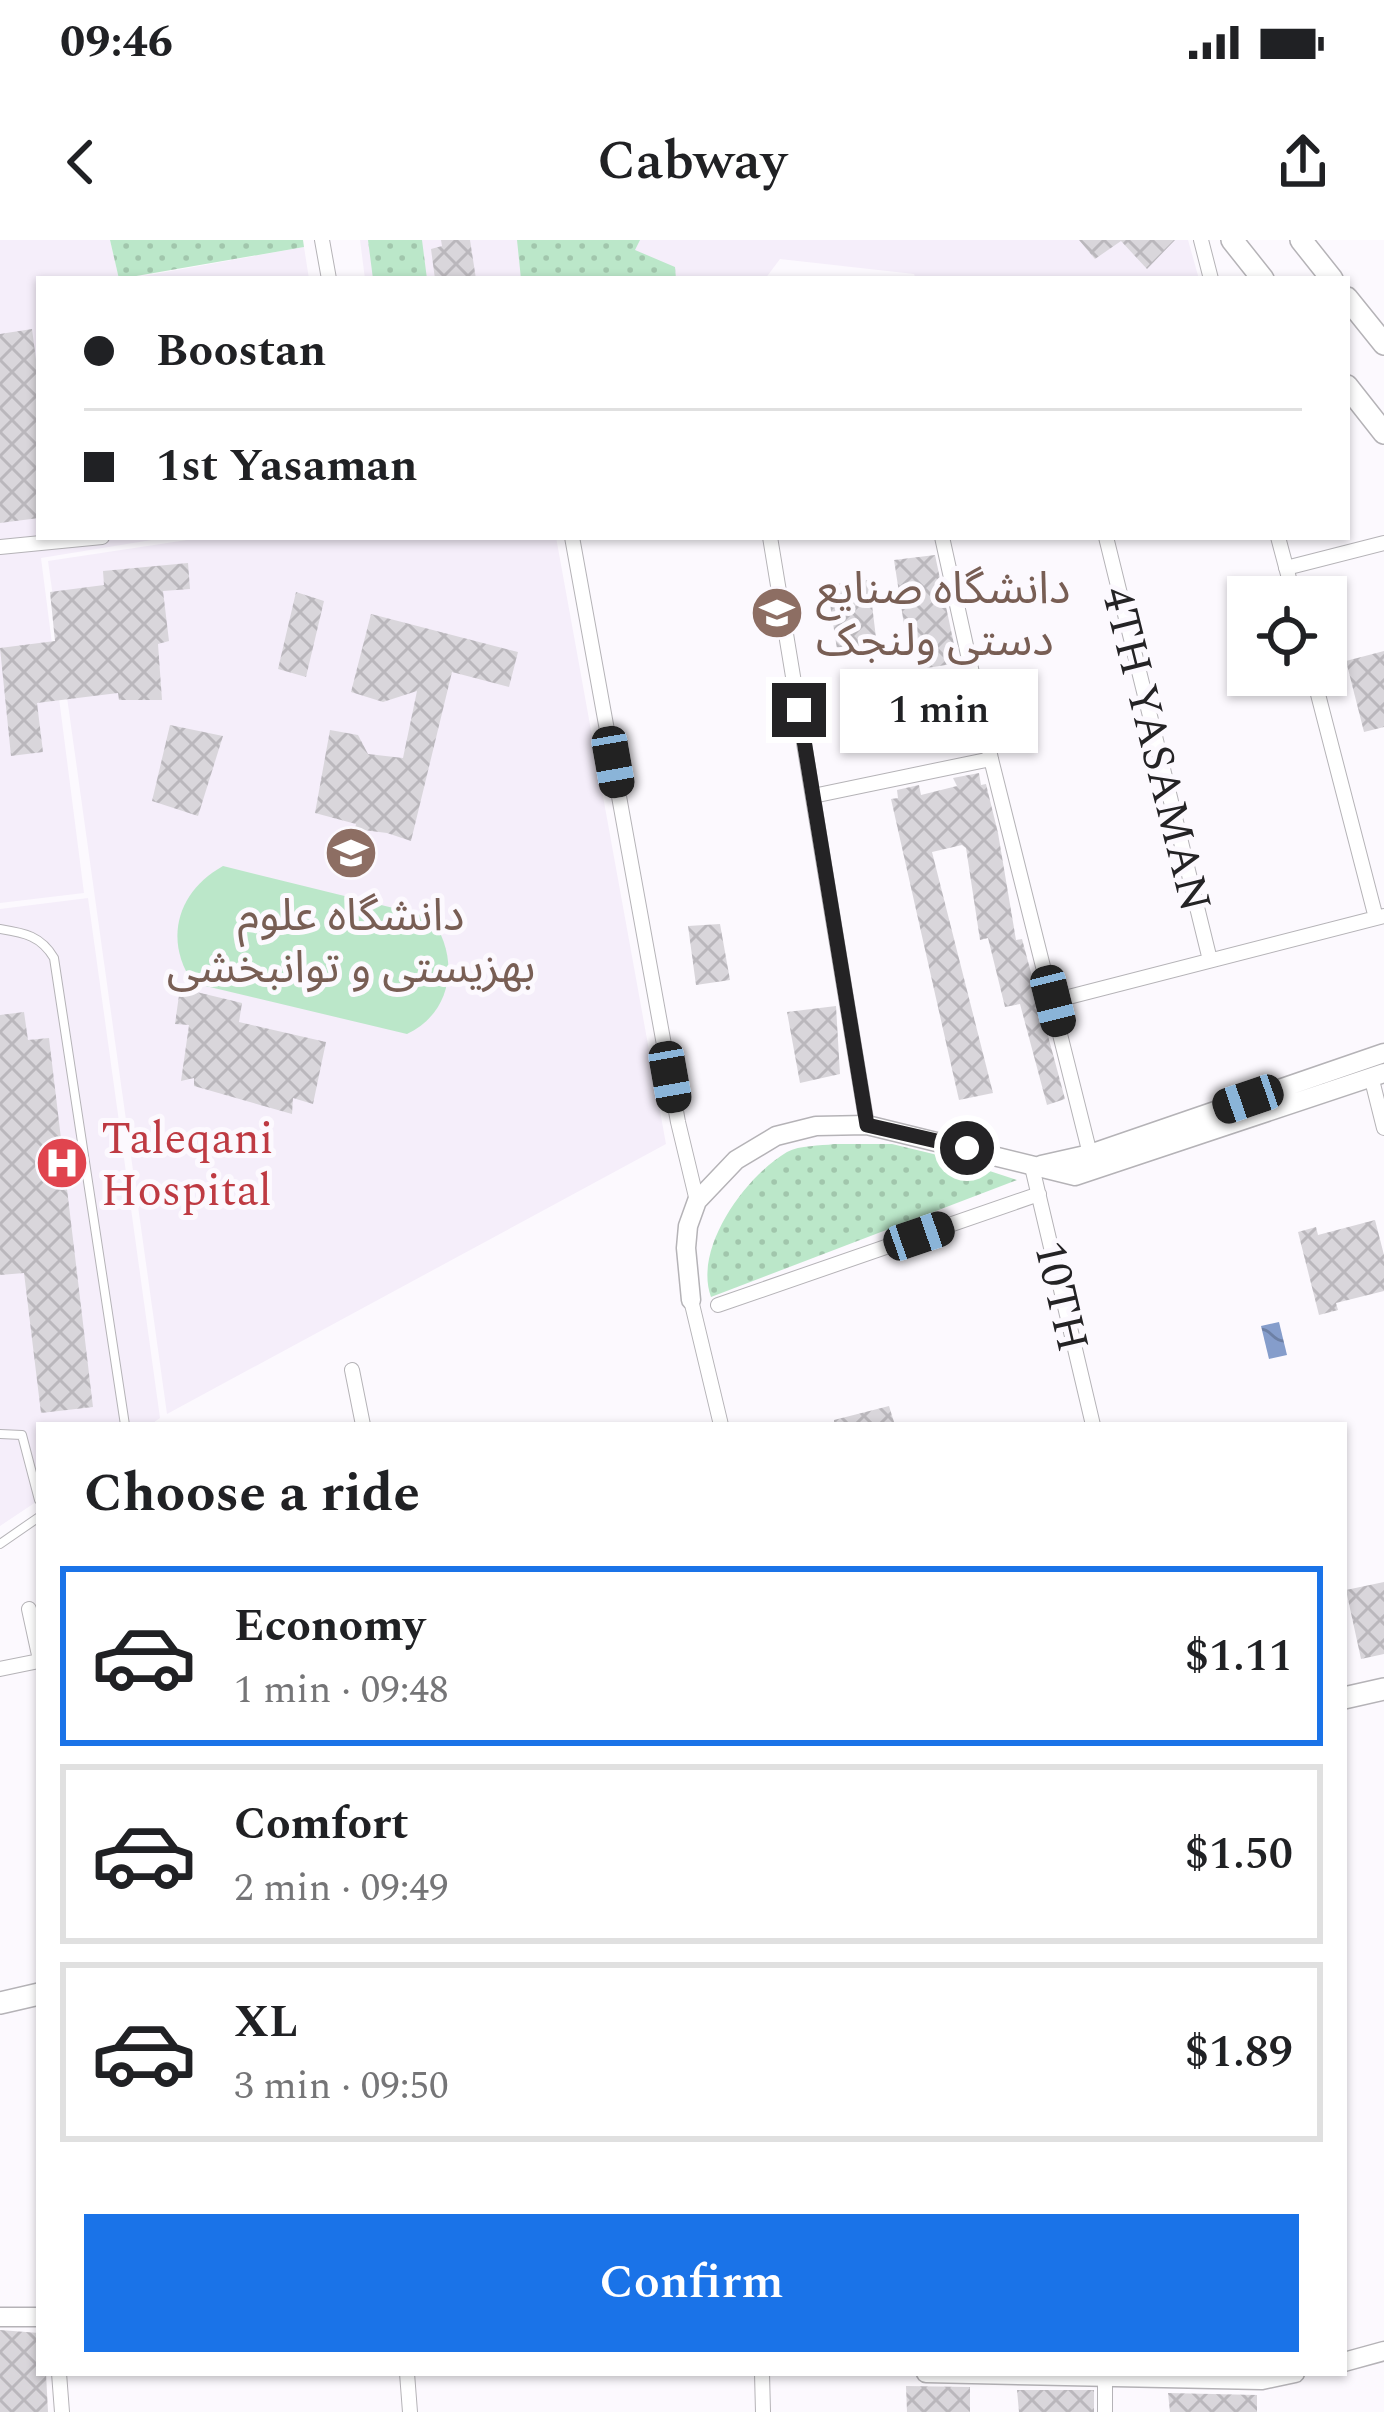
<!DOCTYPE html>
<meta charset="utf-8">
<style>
body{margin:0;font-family:Spectral,"Noto Sans Arabic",serif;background:#f2f2f2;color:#202124;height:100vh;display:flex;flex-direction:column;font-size:45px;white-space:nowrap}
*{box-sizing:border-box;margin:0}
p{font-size:39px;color:#757577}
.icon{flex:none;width:66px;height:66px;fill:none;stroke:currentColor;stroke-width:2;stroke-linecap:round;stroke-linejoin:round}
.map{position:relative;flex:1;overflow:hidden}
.details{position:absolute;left:36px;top:1182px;width:1311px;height:954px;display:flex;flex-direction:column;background:#fff;border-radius:0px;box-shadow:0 3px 9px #0004}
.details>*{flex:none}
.hud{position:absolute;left:36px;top:36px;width:1314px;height:264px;border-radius:0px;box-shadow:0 3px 9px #0004;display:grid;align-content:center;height:264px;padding:0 48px;background:#fff}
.controls{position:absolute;left:1227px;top:336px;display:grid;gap:24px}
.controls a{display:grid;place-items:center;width:120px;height:120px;border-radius:0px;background:#fff;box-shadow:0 3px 9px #0004;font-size:60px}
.end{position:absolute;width:54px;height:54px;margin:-27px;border:15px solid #242325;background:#fff;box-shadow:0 0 0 6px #fff}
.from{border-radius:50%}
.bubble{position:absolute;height:84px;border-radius:0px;background:#fff;box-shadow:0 3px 9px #0004;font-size:39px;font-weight:600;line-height:84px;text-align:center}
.car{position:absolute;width:36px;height:72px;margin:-36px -18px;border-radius:15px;box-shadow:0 0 9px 3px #0007;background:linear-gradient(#222 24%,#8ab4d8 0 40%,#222 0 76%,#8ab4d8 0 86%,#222 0)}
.hud b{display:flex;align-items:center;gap:42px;height:114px;font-size:45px}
.hud b+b{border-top:3px solid #e0e0e0}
.hud i{width:30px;height:30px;background:#202124}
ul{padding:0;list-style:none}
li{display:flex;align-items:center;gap:36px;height:180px;margin:0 24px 18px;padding:0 24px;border:6px solid #e0e0e0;border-radius:0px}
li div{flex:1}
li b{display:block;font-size:45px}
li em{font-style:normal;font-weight:600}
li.selected{border-color:#1a73e8}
li>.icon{width:108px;height:108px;stroke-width:1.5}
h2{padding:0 48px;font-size:54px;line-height:144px}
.action{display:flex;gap:24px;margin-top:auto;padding:24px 48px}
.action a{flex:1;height:138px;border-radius:0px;background:#1a73e8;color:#fff;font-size:48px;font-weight:600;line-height:138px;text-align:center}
.status{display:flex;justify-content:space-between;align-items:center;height:84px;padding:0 60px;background:#fff;direction:ltr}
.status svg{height:33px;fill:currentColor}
header{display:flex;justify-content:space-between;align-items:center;height:156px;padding:0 48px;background:#fff;font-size:54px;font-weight:600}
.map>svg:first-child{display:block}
</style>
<div class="status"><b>09:46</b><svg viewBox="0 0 49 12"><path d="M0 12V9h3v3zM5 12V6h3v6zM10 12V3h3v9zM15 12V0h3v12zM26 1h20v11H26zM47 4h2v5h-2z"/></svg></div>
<header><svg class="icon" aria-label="back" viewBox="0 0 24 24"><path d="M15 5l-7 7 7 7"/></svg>Cabway<svg class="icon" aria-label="share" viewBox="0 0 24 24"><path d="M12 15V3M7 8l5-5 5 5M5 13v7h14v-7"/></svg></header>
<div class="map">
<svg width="1384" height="2172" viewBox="0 0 1384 2172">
<defs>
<pattern id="grass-dots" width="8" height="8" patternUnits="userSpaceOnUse" patternTransform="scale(3)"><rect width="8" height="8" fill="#bbe7c9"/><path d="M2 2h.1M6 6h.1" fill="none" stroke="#a1c6ac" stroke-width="1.8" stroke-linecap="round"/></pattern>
<pattern id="water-waves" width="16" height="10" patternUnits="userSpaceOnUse" patternTransform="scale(3)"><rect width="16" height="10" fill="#859dcb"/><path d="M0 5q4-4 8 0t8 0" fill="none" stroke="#6d80a5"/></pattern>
<pattern id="building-cross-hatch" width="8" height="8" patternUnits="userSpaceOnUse" patternTransform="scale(3)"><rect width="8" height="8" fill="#d9d6db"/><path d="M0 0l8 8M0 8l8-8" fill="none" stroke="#bab7bc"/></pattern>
</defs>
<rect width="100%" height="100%" fill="#fcf9fe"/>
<path fill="#f5eefa" d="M 0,0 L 110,0 L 119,39 L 39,39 L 39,297 L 170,297 L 41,318 L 84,653 L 0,663 Z
M 360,0 L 1188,0 L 1199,39 L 916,39 L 914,34 L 780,19 L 765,39 L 365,39 Z
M 304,7 L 309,39 L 127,39 Z
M 207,297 L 556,297 L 666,904 L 167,1174 L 48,321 Z
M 88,658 L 160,1178 L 150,1185 L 39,1185 L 39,1260 L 0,1286 L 0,669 Z"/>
<path fill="url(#grass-dots)" d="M 110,0 L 303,0 L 304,7 L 119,39 Z
M 368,0 L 422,0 L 427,39 L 373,39 Z
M 517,0 L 640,0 L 635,10 L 675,27 L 676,39 L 521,39 Z
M 834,904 L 892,904 L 950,918 L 1017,940 L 711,1057 C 693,1008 746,936 787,912 C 800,905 820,906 834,904 Z"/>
<path fill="#bbe7c9" d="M 223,626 L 430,677 C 460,715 454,772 407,794 L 193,743 C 163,699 178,651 223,626 Z"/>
<path fill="url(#water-waves)" d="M 1279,1082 L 1287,1115 L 1269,1119 L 1261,1086 Z"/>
<path fill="url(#building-cross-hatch)" d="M 441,0 L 470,0 L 476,39 L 435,39 L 431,9 L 442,6 Z
M 1079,0 L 1175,0 L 1147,29 L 1121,1 L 1095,19 Z
M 32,89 L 39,142 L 39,278 L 0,283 L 0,94 Z
M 935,315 L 958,423 L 927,428 L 925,403 L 907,404 L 894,320 Z
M 188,323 L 190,349 L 163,351 L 169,401 L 158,404 L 162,460 L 119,460 L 118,453 L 37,463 L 43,512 L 11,516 L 0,408 L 55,401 L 50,352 L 104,345 L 103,331 Z
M 869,340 L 877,406 L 837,409 L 827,345 Z
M 296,352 L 324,361 L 306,437 L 278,429 Z
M 371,374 L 518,412 L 509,447 L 452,432 L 411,601 L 387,593 L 355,589 L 356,584 L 315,573 L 330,490 L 358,495 L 368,514 L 403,518 L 417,451 L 383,462 L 351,452 Z
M 1384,411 L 1384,487 L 1364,492 L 1346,421 Z
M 885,429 L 897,498 L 855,500 L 845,434 Z
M 170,485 L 223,496 L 198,576 L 152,561 Z
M 979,533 L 981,545 L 986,544 L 998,593 L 1016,700 L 1022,699 L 1065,859 L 1047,865 L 1020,764 L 1005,767 L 988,698 L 980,700 L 966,608 L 962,605 L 932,612 L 993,853 L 959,860 L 891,559 L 898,558 L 897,550 L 919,545 L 921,555 L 957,546 L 953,538 Z
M 720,684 L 730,740 L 696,745 L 688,686 Z
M 180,748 L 242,763 L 239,782 L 326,802 L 313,864 L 293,858 L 292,874 L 194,846 L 194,838 L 181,841 L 189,785 L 175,784 Z
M 836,766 L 840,834 L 800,843 L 787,772 Z
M 24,772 L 28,800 L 49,798 L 93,1167 L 41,1173 L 24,1033 L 0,1035 L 0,775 Z
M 1375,980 L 1384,1015 L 1384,1051 L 1336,1063 L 1338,1070 L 1319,1075 L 1298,992 L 1316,987 L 1318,995 Z
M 889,1166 L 895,1185 L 834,1185 L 834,1180 Z
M 1384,1342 L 1384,1414 L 1361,1419 L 1346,1350 Z
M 0,2090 L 39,2093 L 39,2133 L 46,2133 L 48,2172 L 0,2172 Z
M 906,2146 L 970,2147 L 970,2172 L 907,2172 Z
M 1017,2150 L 1094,2150 L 1094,2172 L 1019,2172 Z
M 1168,2153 L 1257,2155 L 1257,2172 L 1170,2172 Z"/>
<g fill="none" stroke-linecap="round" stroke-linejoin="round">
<g stroke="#b5b3b7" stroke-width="10">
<path id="service" d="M 0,689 C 25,693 41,696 54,718 L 125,1185
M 0,1194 L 22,1195 L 39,1260
M 0,1304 L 39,1277"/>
</g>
<g stroke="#b5b3b7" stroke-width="16">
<path id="minor" d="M 322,0 L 329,39
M 1201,0 L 1211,39
M 572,297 L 678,882 L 697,961
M 770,297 L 867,885
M 942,297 L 991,519 L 1090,914
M 1106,297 L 1210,720
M 1278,297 L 1294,357
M 0,307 L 102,297
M 1286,328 L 1384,303
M 1313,435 L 1376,678
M 813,556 L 991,519
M 1053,761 L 1384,676
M 1371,836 L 1384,888
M 1032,927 L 1093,1185
M 691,1060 L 721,1185
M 718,1065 L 1039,954
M 352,1130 L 363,1185
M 29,1369 L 39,1415
M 0,1429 L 39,1421
M 59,2133 L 62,2172
M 407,2133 L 410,2172
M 762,2133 L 763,2172
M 1105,2138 L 1105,2172"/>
</g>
<g stroke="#b5b3b7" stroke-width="21">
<path id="tertiary" d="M 1041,925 L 1090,914 L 1384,813
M 691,1060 L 686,1008 L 688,986 L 697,961 L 736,920 L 776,896 L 816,886 L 867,885 L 1075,936 L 1384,833
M 0,2077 L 39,2077
M 1344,2122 L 1384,2111
M 926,2133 L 1262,2140 L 1295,2133"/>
</g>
<g stroke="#b5b3b7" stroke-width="24">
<path id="secondary" d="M 1232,0 L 1263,39
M 1301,0 L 1332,39
M 1347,58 L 1384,104
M 1347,146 L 1384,193
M 1344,1458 L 1384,1449
M 0,1763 L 39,1754"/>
</g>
<use href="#service" stroke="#fff" stroke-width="8"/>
<use href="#minor" stroke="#fff" stroke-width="14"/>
<use href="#tertiary" stroke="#fff" stroke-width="18"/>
<use href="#secondary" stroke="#fff" stroke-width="21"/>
</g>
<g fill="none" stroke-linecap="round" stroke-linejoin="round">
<path stroke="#242325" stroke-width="15" d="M 799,470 L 867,885 L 967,908"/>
</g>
<defs>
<g id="school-disc" transform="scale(2.7)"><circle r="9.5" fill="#8d6e63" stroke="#fcf9fe"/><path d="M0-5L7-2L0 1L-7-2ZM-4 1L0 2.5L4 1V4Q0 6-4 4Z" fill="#fff"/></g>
<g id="university-disc" transform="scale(2.7)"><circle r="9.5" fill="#8d6e63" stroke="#fcf9fe"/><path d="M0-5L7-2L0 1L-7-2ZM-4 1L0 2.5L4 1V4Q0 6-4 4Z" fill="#fff"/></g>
<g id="hospital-disc" transform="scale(2.7)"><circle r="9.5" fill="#e0444e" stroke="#fcf9fe"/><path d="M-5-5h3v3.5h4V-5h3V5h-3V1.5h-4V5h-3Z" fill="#fff"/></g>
</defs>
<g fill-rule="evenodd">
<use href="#school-disc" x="777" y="373"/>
<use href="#university-disc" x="351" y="613"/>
<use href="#hospital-disc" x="62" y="923"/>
</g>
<g text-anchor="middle" stroke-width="10" stroke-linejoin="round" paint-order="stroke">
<g font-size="45" fill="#785e54" stroke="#fcf9fe" text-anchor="start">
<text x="816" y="363">دانشگاه صنایع<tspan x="816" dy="52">دستى ولنجک</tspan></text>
<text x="351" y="690" text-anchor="middle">دانشگاه علوم<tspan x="351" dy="52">بهزیستی و توانبخشی</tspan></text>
</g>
<g font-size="45" fill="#242325" stroke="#fcf9fe">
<text transform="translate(1158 509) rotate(76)" y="16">4TH YASAMAN</text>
<text transform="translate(1063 1056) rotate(77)" y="16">10TH</text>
</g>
<g font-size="45" fill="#be3a42" stroke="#fcf9fe" text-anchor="start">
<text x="101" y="913">Taleqani<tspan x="101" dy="52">Hospital</tspan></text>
</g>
</g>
</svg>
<div class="controls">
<a><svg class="icon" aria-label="locate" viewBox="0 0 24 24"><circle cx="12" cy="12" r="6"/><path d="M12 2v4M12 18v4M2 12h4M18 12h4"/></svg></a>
</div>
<i class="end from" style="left:967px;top:908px"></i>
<i class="end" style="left:799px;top:470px"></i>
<div class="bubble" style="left:840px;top:429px;width:198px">1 min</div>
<i class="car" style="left:613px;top:522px;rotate:170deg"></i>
<i class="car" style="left:1053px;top:761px;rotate:166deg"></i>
<i class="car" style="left:670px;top:837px;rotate:170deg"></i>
<i class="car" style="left:1248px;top:859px;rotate:251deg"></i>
<i class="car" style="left:919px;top:996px;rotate:71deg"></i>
<div class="hud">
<b><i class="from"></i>Boostan</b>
<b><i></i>1st Yasaman</b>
</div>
<section class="details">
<h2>Choose a ride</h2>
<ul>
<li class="selected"><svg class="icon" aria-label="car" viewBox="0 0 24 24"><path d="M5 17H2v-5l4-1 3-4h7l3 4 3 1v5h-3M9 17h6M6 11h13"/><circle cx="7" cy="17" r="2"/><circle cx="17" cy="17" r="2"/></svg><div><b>Economy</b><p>1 min · 09:48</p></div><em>$1.11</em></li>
<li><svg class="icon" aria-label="car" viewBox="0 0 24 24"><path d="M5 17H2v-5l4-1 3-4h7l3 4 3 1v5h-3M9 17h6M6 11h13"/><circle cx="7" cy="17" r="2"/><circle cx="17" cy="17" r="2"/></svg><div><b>Comfort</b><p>2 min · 09:49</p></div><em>$1.50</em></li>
<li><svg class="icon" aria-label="car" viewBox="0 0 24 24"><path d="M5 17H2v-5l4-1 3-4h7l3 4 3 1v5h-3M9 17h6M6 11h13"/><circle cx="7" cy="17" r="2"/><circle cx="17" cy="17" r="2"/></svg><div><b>XL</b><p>3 min · 09:50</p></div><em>$1.89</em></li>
</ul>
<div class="action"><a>Confirm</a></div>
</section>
</div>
